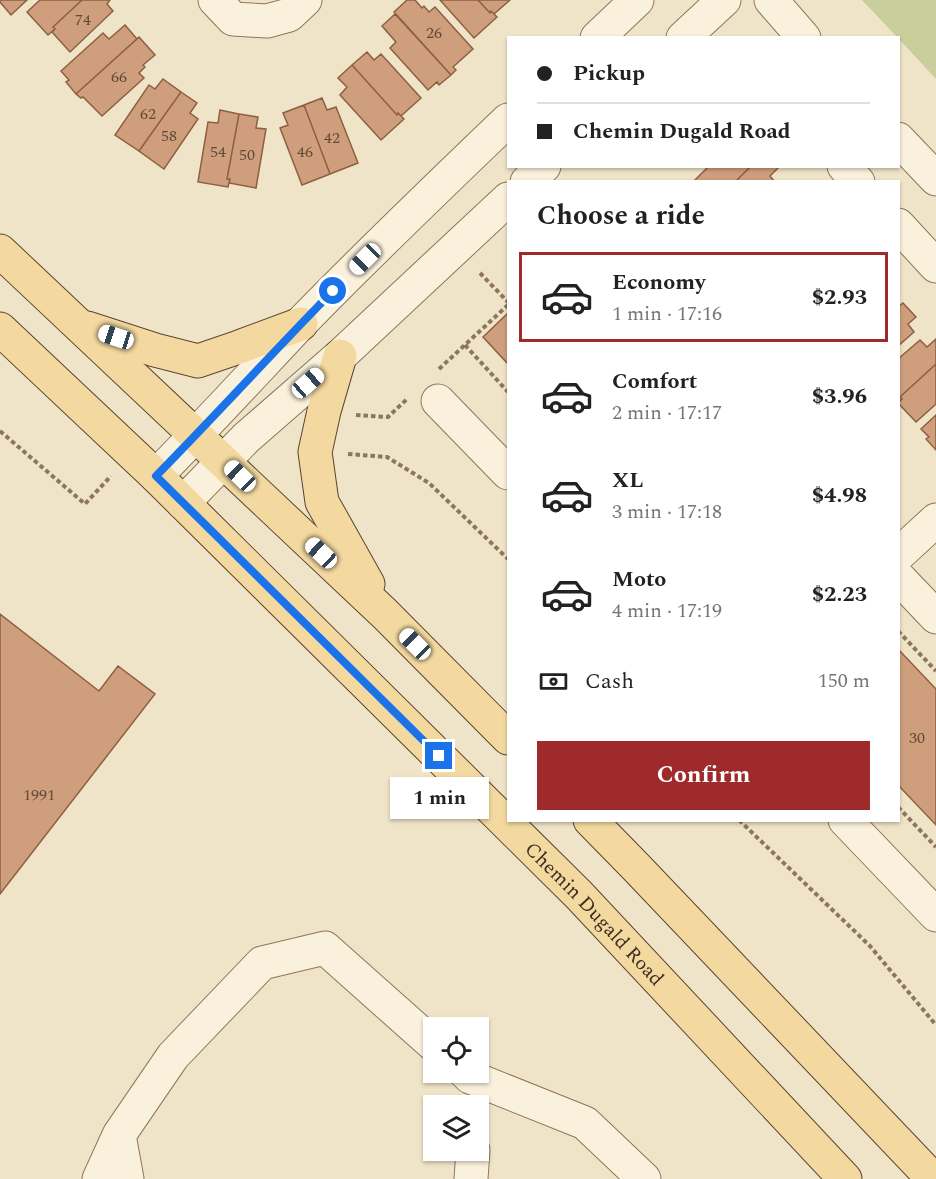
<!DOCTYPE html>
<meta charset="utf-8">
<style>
body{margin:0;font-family:Spectral,serif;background:#f6f6f6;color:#222;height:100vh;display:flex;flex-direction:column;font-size:22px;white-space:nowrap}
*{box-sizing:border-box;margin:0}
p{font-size:20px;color:#767676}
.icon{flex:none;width:33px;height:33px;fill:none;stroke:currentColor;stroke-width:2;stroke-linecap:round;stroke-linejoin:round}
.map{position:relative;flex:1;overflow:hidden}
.sheet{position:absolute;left:507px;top:180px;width:393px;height:642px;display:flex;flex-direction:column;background:#fff;border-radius:0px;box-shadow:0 2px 4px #0004}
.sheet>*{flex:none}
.guide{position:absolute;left:507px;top:36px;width:393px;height:132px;border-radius:0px;box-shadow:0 2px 4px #0004;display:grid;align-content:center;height:132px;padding:0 30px;background:#fff}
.buttons{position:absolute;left:423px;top:1017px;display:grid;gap:12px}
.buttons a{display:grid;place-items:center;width:66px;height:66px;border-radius:0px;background:#fff;box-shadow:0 2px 4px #0004;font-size:30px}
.end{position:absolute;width:27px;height:27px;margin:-14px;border:8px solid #1a73e8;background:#fff;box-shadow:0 0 0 3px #fff}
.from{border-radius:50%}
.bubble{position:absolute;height:42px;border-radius:0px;background:#fff;box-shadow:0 2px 4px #0004;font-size:20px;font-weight:700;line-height:42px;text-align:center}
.car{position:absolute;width:18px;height:36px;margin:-18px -9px;border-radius:8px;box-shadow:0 0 4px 2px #0007;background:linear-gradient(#fff 24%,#345 0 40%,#fff 0 76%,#345 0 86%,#fff 0)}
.guide b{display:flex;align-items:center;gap:21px;height:57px;font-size:22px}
.guide b+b{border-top:2px solid #e0e0e0}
.guide i{width:15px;height:15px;background:#222}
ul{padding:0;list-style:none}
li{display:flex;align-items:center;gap:18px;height:90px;margin:0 12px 9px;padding:0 18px;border:3px solid transparent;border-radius:0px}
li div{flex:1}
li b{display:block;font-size:22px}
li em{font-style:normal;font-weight:700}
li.selected{border-color:#9e2a2b}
li>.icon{width:54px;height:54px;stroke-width:1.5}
h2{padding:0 30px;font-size:27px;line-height:72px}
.pay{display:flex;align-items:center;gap:15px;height:66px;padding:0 30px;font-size:22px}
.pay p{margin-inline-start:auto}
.primary-button{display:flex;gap:12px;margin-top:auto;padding:12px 30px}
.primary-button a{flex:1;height:69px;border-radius:0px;background:#9e2a2b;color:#fff;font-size:24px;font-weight:700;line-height:69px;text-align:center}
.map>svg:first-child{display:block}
</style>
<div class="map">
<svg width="936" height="1179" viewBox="0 0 936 1179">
<rect width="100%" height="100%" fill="#f0e4c8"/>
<path fill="#c9cf9b" d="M 862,0 L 936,0 L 936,79 L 899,39 L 897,37 Z"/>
<path fill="#cf9f7d" stroke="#8d5f41" stroke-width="1.5" d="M 0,0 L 27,0 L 11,15 L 0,2 Z
M 40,0 L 82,0 L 53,27 L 55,29 L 48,35 L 27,12 Z
M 82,0 L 110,0 L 107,4 L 113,11 L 70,52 L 52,32 L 55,29 L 53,27 Z
M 407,0 L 415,0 L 422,8 L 424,6 L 429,12 L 435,7 L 473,49 L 453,67 L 456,70 L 451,75 L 394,12 Z
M 440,0 L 478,0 L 490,13 L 491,11 L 497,17 L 474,38 Z
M 478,0 L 510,0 L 494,14 L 491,11 L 490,13 Z
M 395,14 L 451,75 L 439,85 L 437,82 L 428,90 L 390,48 L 396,42 L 382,26 Z
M 125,25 L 137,39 L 76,94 L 66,82 L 69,80 L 61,71 L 103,33 L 109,39 Z
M 139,37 L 155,55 L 143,65 L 145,67 L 139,73 L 144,78 L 102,116 L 83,97 L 81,98 L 76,94 Z
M 367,52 L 374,60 L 381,54 L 421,98 L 401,116 L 398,113 L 397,115 L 352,65 Z
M 352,65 L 397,115 L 398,113 L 404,119 L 381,140 L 340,95 L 347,87 L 338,78 Z
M 163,79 L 181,92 L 139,151 L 115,135 L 149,85 L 155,89 Z
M 181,92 L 197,103 L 190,113 L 198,119 L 164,169 L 139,151 Z
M 322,98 L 327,110 L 336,107 L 358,163 L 330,174 L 304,105 Z
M 304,105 L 330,174 L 302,185 L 280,128 L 288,125 L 283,113 Z
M 220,110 L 239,114 L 227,179 L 230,179 L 228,187 L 198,182 L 208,122 L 218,123 Z
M 239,114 L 258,117 L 256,128 L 266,129 L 256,188 L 229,183 L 230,179 L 227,179 Z
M 709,166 L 751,166 L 735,182 L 693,182 Z
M 751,166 L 776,166 L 778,168 L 770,176 L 775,182 L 735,182 Z
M 903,303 L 916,317 L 908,324 L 914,332 L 898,346 L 898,307 Z
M 508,313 L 508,364 L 483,337 Z
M 936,339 L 936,364 L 900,397 L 902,399 L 898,402 L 898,359 L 920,340 L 927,347 Z
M 936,364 L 936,404 L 916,422 L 898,403 L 902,399 L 900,397 Z
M 936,415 L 936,450 L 926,439 L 929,437 L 921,429 Z
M 0,614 L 99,691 L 118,666 L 155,694 L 0,894 Z
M 898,649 L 936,689 L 936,825 L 898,785 Z"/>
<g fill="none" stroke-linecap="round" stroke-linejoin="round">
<g stroke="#8d765c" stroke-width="35">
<path id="minor" d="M 215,0 L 233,19 L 267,21 L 289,15 L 305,0
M 771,0 L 804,38
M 597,38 L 637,0
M 683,38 L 724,0
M 898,139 L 936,179
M 844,166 L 858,182
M 527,182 L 544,166
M 898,225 L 936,266
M 438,401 L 508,473
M 156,476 C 205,426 252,375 300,324 C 368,254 438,187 508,120
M 183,503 L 246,438 L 340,356 L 508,199
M 898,555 L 936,520
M 898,577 L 936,617
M 845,820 L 936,915
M 465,1072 L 470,1077 L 585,1123 L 644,1179
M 99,1179 L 119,1135
M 127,1179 L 119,1135 L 173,1056 L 262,963 L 325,948 L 434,1045
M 471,1179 L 473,1150"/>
</g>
<g stroke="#5b4430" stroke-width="35">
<g id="major">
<path d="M 0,251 L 385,614 L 508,738"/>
<path d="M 87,328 L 155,350 L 198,361 L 239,347 L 301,324"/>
<path id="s1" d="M 0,329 L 156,476 L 579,895 L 845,1179"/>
<path d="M 340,356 L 324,411 L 315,452 L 322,502 L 368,584"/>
<path d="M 590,820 L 636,867 L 933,1179"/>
</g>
</g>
<path stroke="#8d765c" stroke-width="4" stroke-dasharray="4.5 3" stroke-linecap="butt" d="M 480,273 L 508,302
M 465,345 L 508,392
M 439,369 L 508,305
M 356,415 L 388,417 L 407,399
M 0,431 L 85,504 L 111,476
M 348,454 L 387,457 L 429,483 L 508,559
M 898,631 L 936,671
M 898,807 L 936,847
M 739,820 L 870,946 L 936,1025"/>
<use href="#minor" stroke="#faf1dc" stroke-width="33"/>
<use href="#major" stroke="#f3d9a0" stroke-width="33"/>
</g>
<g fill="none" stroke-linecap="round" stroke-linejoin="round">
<path stroke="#1a73e8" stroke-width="8" d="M 333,291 C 273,352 216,415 156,476 L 439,756"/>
</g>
<g text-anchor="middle" stroke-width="4.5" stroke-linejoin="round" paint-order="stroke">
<g font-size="16" fill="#624a37">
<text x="83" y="25">74</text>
<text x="434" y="38">26</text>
<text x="119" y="82">66</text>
<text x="148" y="119">62</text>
<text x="169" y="141">58</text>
<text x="332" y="143">42</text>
<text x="218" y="157">54</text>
<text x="305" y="157">46</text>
<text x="247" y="160">50</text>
<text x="917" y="743">30</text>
<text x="39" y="800">1991</text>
</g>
<g font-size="20" fill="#3d2e20" stroke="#f7eed8">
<text dy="7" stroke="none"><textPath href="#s1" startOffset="834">Chemin Dugald Road</textPath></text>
</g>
</g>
</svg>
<div class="buttons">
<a><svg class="icon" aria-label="locate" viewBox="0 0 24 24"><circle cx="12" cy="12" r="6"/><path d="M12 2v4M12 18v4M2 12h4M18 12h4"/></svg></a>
<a><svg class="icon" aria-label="layers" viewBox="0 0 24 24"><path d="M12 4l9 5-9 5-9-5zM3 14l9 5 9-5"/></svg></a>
</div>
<i class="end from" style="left:333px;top:291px"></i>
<i class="end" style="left:439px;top:756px"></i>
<div class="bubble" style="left:390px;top:777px;width:99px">1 min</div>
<i class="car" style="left:365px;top:259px;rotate:225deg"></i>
<i class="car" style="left:116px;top:337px;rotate:288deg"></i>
<i class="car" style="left:308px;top:383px;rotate:49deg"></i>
<i class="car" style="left:240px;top:476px;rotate:314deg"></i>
<i class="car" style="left:321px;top:553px;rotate:313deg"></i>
<i class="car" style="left:415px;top:644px;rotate:315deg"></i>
<div class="guide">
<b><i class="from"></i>Pickup</b>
<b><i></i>Chemin Dugald Road</b>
</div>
<section class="sheet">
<h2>Choose a ride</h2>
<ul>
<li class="selected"><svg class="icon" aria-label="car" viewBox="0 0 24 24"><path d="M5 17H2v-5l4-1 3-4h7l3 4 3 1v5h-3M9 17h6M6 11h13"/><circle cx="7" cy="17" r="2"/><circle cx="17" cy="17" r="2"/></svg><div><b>Economy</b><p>1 min · 17:16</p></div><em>$2.93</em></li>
<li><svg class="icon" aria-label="car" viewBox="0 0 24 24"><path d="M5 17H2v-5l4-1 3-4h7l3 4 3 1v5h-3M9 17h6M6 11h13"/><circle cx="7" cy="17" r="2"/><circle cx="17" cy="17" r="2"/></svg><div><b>Comfort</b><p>2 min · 17:17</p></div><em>$3.96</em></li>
<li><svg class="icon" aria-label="car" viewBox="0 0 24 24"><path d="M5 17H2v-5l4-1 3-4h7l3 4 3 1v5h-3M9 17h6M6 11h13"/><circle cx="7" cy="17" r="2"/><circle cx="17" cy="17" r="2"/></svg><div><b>XL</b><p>3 min · 17:18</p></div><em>$4.98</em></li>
<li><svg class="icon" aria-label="car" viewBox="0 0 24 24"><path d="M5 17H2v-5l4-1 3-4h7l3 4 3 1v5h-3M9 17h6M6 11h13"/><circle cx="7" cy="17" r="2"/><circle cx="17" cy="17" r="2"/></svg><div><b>Moto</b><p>4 min · 17:19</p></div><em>$2.23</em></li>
</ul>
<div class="pay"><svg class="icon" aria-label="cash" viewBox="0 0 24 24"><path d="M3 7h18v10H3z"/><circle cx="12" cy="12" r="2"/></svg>Cash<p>150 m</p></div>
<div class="primary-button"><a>Confirm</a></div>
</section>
</div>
